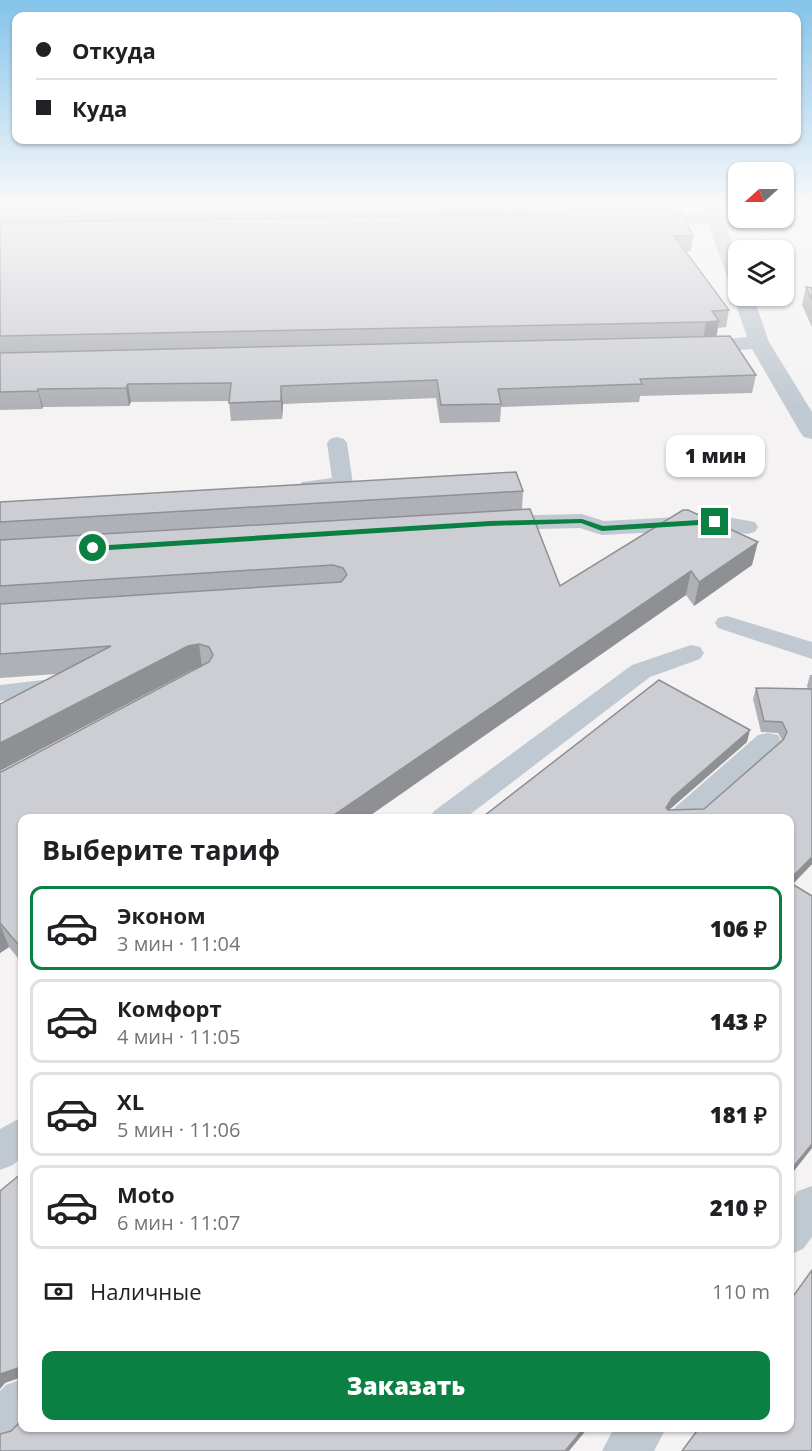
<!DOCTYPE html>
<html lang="ru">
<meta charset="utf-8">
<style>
body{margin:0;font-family:"Open Sans",sans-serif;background:#f6f6f6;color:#202124;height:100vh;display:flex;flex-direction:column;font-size:22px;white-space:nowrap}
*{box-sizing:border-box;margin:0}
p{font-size:20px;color:#757577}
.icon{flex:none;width:33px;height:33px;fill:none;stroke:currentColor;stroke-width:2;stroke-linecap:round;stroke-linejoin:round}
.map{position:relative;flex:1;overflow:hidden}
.side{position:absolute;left:18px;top:814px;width:776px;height:618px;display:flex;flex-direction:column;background:#fff;border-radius:12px;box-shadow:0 2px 4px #0004}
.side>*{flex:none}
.banner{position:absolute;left:12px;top:12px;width:789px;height:132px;border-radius:12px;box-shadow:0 2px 4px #0004;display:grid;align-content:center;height:132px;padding:0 24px;background:#fff}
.needle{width:39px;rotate:249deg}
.controls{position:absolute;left:728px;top:162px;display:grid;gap:12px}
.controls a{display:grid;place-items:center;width:66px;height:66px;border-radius:12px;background:#fff;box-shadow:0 2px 4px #0004;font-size:30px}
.end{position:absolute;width:27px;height:27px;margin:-14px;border:8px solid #0b8043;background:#fff;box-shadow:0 0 0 3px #fff}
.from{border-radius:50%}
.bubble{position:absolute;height:42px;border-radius:12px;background:#fff;box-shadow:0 2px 4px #0004;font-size:20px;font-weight:800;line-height:42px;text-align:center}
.banner b{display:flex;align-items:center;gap:21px;height:57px;font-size:22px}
.banner b+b{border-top:2px solid #e0e0e0}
.banner i{width:15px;height:15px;background:#202124}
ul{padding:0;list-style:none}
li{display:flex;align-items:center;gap:18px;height:84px;margin:0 12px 9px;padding:0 12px;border:3px solid #e0e0e0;border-radius:12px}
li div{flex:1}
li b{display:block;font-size:22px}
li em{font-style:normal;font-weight:800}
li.selected{border-color:#0b8043}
li>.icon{width:54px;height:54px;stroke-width:1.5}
h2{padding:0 24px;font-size:27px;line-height:72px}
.pay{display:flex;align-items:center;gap:15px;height:66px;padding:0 24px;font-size:22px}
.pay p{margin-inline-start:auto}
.action{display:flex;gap:12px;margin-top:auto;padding:12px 24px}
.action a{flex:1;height:69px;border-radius:12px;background:#0b8043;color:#fff;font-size:24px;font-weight:800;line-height:69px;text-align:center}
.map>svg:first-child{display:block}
</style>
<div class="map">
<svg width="812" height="1451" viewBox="0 0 812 1451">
<rect width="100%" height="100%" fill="#f4f2f2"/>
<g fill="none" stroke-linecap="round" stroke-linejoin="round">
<path fill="#c0c9d1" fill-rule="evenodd" d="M 337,437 L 344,439 L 347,443 L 353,484 L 350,488 C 336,492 316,494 302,490 L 299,486 L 302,482 L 332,478 L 327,443 L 330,439 Z
M 582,514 L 604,521 L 715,515 L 755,522 L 758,527 L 755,532 L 747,534 L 715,529 L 602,535 L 580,528 L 498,530 L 490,528 L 487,523 L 490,518 L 498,516 Z
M 727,616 L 812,642 L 812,659 L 718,628 L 715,623 L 718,618 Z
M 691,645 L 700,647 L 704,653 L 700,659 L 650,677 L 464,819 L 429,819 L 434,811 L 632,665 Z
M 43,680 L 52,682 L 56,688 L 52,694 L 0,701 L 0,685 Z
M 768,733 L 778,735 L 782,742 L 778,749 L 700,819 L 666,819 L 671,811 L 758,735 Z
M 22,1117 L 22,1157 L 13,1165 L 0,1170 L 0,1129 Z
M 812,1186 L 812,1237 L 803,1249 L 789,1255 L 789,1203 L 798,1191 Z
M 22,1379 L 22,1428 L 26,1428 L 16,1437 L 0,1443 L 0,1391 L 6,1385 Z
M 614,1428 L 666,1428 L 654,1451 L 602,1451 Z"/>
<path fill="#c0c9d1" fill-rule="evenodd" d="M 701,205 L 717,205 L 726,219 L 724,222 L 738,258 L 738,288 L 731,286 L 729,282 L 708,224 L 641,226 L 635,225 L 632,221 L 635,217 L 641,216 L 704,214 Z
M 738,291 L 738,296 L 753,296 L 769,342 L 812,412 L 812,439 L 804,437 L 800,432 L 752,349 L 692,354 L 685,352 L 681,348 L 685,344 L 692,342 L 747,337 L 733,296 Z"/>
</g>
<path fill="#afb1b6" d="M 0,205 L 673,205 L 671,212 L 693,236 L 691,251 L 686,251 L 729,310 L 726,327 L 718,328 L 716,337 L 756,375 L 752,393 L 640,396 L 639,402 L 501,407 L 500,422 L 440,423 L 436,398 L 283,404 L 282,419 L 231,421 L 229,401 L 131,402 L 129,406 L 43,407 L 42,409 L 0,410 Z
M 806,287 L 812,288 L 812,327 L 802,305 Z
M 523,491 L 522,509 L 560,586 L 683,510 L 752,565 L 694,606 L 686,595 L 365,819 L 22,819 L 22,963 L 9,947 L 0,953 L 0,772 L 3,771 L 194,670 L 57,674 L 0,678 L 0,502 Z
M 810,675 L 812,675 L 812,864 L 793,884 L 812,1148 L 789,1177 L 789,819 L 480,819 L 747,742 L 669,810 L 704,809 L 782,740 L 778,733 L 761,732 L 753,699 L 756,688 L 808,689 L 807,686 Z"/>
<path fill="#8f9094" d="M 719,321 L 716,338 L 703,339 L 706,322 Z
M 128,384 L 131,402 L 129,406 L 126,388 Z
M 281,386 L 283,404 L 282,419 L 281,401 Z
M 38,389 L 43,407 L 42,409 L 38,391 Z
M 758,542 L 752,565 L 694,606 L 699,582 Z
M 691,571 L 686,595 L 365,819 L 328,819 Z
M 199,644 L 202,668 L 192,670 L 0,771 L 0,743 L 188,646 Z
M 750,730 L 747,742 L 670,809 L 664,819 L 666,808 L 672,798 Z
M 812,857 L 812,864 L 789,888 L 789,880 Z
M 0,924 L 9,947 L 0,953 Z
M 812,1144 L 812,1148 L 789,1177 L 789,1172 Z
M 18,1368 L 22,1377 L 5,1383 L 0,1389 L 0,1374 Z
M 584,1428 L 588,1428 L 569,1451 L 565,1451 Z"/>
<path fill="#ccced4" stroke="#8f9094" stroke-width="1.5" d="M 0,205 L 254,205 L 0,209 Z
M 681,212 L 693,236 L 674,236 L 729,310 L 712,311 L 719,321 L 706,322 L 0,336 L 0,223 Z
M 806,287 L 812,288 L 812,300 Z
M 730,336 L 756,375 L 640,379 L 642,384 L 498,389 L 501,404 L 441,405 L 437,380 L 281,386 L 281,401 L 229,403 L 231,383 L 128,384 L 126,388 L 38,389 L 38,391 L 0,392 L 0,353 Z
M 516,472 L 523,491 L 0,522 L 0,502 Z
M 530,509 L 560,586 L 683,510 L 688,510 L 758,542 L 699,582 L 691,571 L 328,819 L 22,819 L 22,949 L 0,923 L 0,772 L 3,771 L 209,662 L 213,655 L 209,647 L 199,644 L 188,646 L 0,743 L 0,704 L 111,646 L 0,654 L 0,604 L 341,582 L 347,575 L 343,568 L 333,565 L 0,586 L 0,540 Z
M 659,680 L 750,730 L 672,798 L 666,808 L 668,810 L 704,809 L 783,740 L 787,732 L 782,722 L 764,721 L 756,688 L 812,689 L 812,857 L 789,880 L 789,819 L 480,819 Z
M 789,882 L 812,896 L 812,1144 L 789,1172 Z
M 22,1173 L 22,1419 L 19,1417 L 18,1368 L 0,1374 L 0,1191 Z
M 812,1270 L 812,1451 L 682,1451 L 699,1428 L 789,1428 L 789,1302 Z
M 22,1420 L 22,1428 L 584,1428 L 565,1451 L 0,1451 L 0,1434 L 11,1431 Z"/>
<linearGradient id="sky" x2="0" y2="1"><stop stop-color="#84c3ea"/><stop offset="0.5" stop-color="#faf9f9"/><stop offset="1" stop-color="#faf9f9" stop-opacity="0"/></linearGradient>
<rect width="812" height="408" fill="url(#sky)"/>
<path fill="#0b8043" d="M 582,519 L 603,526 L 715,519 L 719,522 L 715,524 L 602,531 L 581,523 L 490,526 L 93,551 L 89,548 L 93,546 L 490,521 Z"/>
</svg>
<div class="controls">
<a><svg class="needle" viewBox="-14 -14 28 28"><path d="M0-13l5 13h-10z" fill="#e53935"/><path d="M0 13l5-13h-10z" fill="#757577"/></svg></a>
<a><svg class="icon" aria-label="layers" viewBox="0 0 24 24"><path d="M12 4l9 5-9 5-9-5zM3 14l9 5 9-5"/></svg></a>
</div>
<i class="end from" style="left:93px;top:548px"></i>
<i class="end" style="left:715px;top:522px"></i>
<div class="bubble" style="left:666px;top:435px;width:99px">1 мин</div>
<div class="banner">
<b><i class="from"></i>Откуда</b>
<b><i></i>Куда</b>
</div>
<section class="side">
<h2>Выберите тариф</h2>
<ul>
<li class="selected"><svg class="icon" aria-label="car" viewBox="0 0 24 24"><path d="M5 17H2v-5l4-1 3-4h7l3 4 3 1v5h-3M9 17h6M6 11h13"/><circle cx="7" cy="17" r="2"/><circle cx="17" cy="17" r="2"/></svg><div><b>Эконом</b><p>3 мин · 11:04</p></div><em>106 ₽</em></li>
<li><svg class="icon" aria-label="car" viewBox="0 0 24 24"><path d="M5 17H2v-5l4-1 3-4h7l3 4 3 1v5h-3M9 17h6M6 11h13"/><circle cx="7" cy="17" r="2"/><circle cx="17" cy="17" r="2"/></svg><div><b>Комфорт</b><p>4 мин · 11:05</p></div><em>143 ₽</em></li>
<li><svg class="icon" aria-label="car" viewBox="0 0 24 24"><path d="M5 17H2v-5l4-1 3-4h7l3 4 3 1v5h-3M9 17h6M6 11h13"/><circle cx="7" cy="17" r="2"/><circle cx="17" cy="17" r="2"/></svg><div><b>XL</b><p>5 мин · 11:06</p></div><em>181 ₽</em></li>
<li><svg class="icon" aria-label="car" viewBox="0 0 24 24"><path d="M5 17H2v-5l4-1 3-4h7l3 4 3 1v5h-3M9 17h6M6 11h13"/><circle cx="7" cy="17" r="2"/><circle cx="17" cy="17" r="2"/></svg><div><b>Moto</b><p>6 мин · 11:07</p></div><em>210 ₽</em></li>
</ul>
<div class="pay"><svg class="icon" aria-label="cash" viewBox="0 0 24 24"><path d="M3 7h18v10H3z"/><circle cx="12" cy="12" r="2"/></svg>Наличные<p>110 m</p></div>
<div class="action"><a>Заказать</a></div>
</section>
</div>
